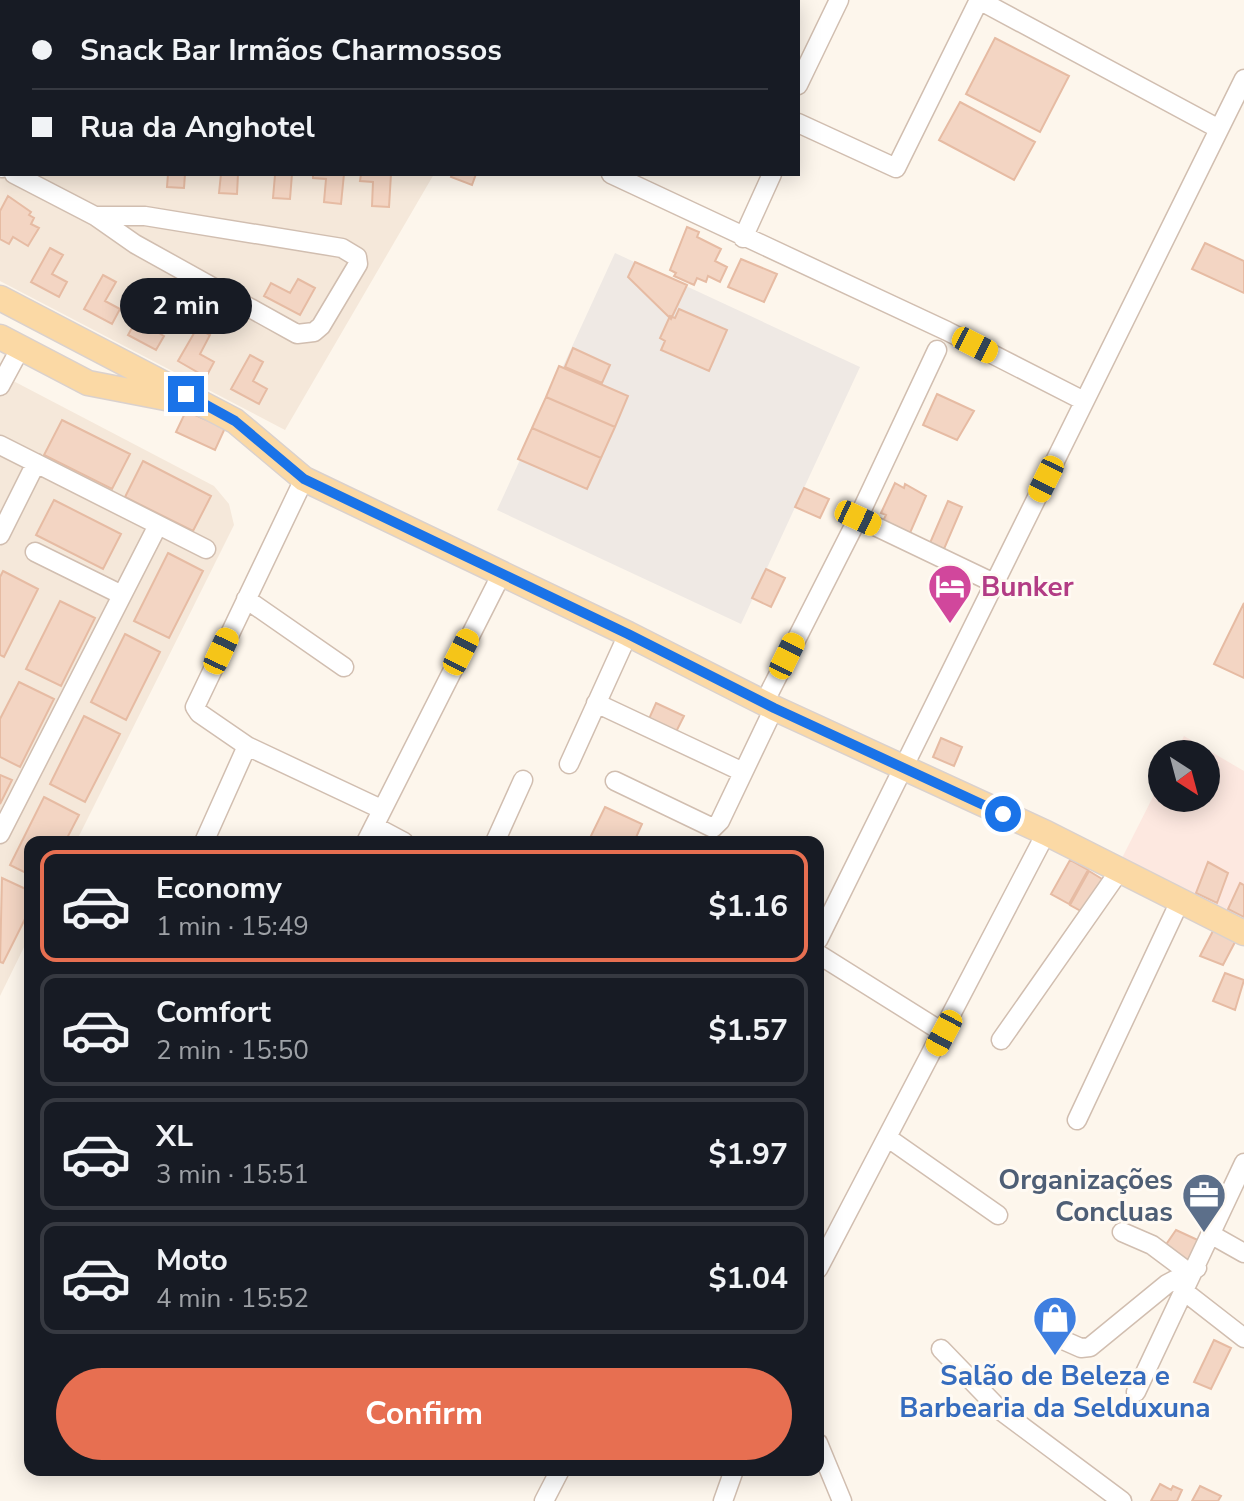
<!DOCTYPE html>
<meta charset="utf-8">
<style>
body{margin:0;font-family:"Nunito Sans",sans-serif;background:#20242c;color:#f1f3f6;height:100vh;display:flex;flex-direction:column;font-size:30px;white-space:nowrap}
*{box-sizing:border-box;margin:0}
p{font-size:26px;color:#9ea1a6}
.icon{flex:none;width:44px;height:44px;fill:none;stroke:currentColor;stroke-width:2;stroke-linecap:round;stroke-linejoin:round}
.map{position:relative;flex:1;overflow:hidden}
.details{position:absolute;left:24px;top:836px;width:800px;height:640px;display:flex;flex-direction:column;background:#171b24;border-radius:16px;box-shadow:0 4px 20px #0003}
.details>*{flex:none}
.hud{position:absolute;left:0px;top:0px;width:800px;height:176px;box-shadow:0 4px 20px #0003;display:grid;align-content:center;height:176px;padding:0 32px;background:#171b24}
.needle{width:52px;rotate:144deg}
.fabs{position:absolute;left:1148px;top:740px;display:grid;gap:16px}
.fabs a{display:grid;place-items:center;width:72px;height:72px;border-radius:50%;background:#171b24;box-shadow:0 4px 20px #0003;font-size:40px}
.end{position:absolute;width:36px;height:36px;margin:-18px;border:10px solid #1a73e8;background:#fff;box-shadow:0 0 0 4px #fff}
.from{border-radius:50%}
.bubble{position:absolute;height:56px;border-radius:28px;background:#171b24;box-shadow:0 4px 20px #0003;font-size:26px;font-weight:700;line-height:56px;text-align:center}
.car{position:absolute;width:24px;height:48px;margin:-24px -12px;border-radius:10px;box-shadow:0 0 6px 2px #0007;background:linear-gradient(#f5c518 24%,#345 0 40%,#f5c518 0 76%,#345 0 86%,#f5c518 0)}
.hud b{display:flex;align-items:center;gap:28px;height:76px;font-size:30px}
.hud b+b{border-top:2px solid #363941}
.hud i{width:20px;height:20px;background:#f1f3f6}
ul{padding:14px 0 0;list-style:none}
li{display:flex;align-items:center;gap:24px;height:112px;margin:0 16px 12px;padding:0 16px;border:4px solid #363941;border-radius:16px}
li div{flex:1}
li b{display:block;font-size:30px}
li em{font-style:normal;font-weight:700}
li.active{border-color:#e76f51}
li>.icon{width:72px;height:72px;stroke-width:1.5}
.cta{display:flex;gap:16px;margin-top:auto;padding:16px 32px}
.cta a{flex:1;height:92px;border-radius:48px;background:#e76f51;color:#fff;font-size:32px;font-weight:700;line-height:92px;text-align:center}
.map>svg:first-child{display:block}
</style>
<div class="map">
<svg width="1244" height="1501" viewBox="0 0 1244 1501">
<rect width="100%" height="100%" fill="#fdf6ec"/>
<path fill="#f5e8da" d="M 0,110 L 2,174 L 434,174 L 285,430 L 0,281 Z
M 0,374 L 214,486 L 229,504 L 234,525 L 76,842 L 30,842 L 30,935 L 0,996 Z"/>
<path fill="#fde8e0" d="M 1184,736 L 1244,771 L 1244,918 L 1121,860 L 1162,779 L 1162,798 L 1206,798 L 1206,754 L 1175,754 Z"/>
<path fill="#efe9e4" d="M 615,253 L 860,367 L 741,624 L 497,510 Z"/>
<path fill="#f3d5c3" stroke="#e6bba3" stroke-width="2" d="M 995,38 L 1069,76 L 1040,132 L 966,94 Z
M 960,102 L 1035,142 L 1014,180 L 939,140 Z
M 168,174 L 185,174 L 184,188 L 167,187 Z
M 221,174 L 238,174 L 237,194 L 219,193 Z
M 263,174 L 292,174 L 290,199 L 273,198 L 275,175 Z
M 313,174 L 344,174 L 341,204 L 324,202 L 326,179 L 313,178 Z
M 361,174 L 391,174 L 389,207 L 372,206 L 373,182 L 360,181 Z
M 452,174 L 476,174 L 472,185 L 451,177 Z
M 8,196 L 31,212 L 29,215 L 34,218 L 31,224 L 39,228 L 28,246 L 13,237 L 9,244 L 0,239 L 0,211 Z
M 687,227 L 699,232 L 697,237 L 721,249 L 715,261 L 727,267 L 720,282 L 708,276 L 706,282 L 697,278 L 694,285 L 674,276 L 676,273 L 670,270 Z
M 1205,243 L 1244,261 L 1244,293 L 1192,269 Z
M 50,248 L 63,255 L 52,274 L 67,282 L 59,297 L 31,282 Z
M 741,259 L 777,274 L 764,302 L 728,287 Z
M 635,262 L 687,285 L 671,319 L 628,277 Z
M 103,275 L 116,282 L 105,301 L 120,309 L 112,324 L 84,309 Z
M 298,279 L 315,288 L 300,315 L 264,296 L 271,283 L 290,293 Z
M 147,301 L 160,309 L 150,328 L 164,336 L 156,350 L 128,335 Z
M 679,309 L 727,330 L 709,371 L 661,350 L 665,341 L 660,338 L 670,316 L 675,318 Z
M 197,328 L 210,335 L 200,354 L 214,362 L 206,377 L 178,361 Z
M 573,348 L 610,365 L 602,383 L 565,367 Z
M 250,355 L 263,362 L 253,381 L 267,389 L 259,404 L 231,389 Z
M 559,366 L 628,396 L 615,427 L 546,397 Z
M 937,394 L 974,411 L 957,440 L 923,425 Z
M 546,397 L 615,427 L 601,458 L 532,428 Z
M 186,411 L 225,428 L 215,450 L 176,432 Z
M 62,420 L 130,454 L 112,489 L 44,455 Z
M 532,428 L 601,458 L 587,489 L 518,459 Z
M 143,461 L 211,496 L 193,531 L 125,497 Z
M 895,483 L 904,488 L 905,484 L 926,496 L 910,533 L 883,521 L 886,515 L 881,513 Z
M 804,488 L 829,499 L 820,518 L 795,507 Z
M 54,500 L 121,534 L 103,569 L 36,535 Z
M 948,501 L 962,507 L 944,549 L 930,543 Z
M 168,553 L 203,571 L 169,638 L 134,621 Z
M 766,569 L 785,578 L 771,607 L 752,598 Z
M 3,571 L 38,589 L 4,657 L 0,655 L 0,577 Z
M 60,601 L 95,618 L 61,686 L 26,669 Z
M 1244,603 L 1244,678 L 1214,664 Z
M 125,634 L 160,652 L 126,720 L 91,702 Z
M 19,682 L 54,699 L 20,767 L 0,757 L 0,719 Z
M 656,703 L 684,716 L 675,734 L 648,721 Z
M 84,716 L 120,734 L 85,802 L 50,784 Z
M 941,738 L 962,747 L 954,766 L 933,757 Z
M 0,775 L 12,780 L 0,804 Z
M 44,797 L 79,815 L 65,842 L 30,842 L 30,875 L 10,865 Z
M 605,807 L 642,824 L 634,842 L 588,842 Z
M 1070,860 L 1088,870 L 1069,904 L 1051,894 Z
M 1208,862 L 1228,873 L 1217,903 L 1196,893 Z
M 1089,871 L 1107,882 L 1088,915 L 1070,905 Z
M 2,878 L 30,891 L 30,909 L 3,963 L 0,962 Z
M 1240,883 L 1244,885 L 1244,917 L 1228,909 Z
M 1214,929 L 1235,942 L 1223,965 L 1200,956 Z
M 1225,973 L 1244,980 L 1235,1010 L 1213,1001 Z
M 1176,1230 L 1202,1242 L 1190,1263 L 1163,1249 Z
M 1214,1340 L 1231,1348 L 1211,1389 L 1194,1382 Z
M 1160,1484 L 1171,1490 L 1173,1486 L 1182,1490 L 1177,1501 L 1151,1501 Z
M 1200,1486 L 1221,1496 L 1218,1501 L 1192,1501 Z"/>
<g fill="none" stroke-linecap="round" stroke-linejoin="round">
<g stroke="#d1beb0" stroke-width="21">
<path id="minor" d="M 340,0 L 377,2
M 65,2 L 67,0
M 227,2 L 229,0
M 400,2 L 401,0
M 555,2 L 556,0
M 701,2 L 702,0
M 0,76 L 2,73
M 798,85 L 839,0
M 0,101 L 2,102
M 798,123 L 896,168 L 979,0 L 1219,129
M 0,167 L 2,168
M 14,174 L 95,216 L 135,244 L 297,334 L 314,332 L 321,326 L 358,264 L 357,257 L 342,248 L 145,216 L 95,216
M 611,174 L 947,331 L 1084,401
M 743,238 L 772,174
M 0,386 L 21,347
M 0,445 L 206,549
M 304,479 L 195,707 L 199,713 L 247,746 L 381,809
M 858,518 L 996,584
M 0,535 L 36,463
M 35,552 L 122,595
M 246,599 L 344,667
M 596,703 L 743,772
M 764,703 L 858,518 L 937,350
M 569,764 L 628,634
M 615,781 L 713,828 L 720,821 L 774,708
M 374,826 L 404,842
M 0,834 L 158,525
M 204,842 L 247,746
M 366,842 L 502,573
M 495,842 L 523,780
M 818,940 L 1244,79
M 818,954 L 944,1033
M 1001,1040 L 1120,870
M 1077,1120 L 1180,901
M 888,1138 L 998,1215
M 1122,1232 L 1152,1245 L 1188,1272
M 1212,1235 L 1244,1253
M 818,1269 L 1046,833
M 1185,1292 L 1244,1338
M 1056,1337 L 1081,1348 L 1090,1347 L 1167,1284 L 1197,1268
M 941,1349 L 1000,1410 L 1122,1501
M 1136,1392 L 1244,1163
M 818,1443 L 842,1501
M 544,1501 L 560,1470
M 723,1501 L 734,1470"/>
</g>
<g stroke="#dad1cd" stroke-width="27">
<path id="major" d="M 0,298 L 235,421 L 304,479 L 628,634 L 774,708 L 1046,833 L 1244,933
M 0,337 L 88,383 L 176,400"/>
</g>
<use href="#minor" stroke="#fff" stroke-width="18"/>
<use href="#major" stroke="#fbd9a5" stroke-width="24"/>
</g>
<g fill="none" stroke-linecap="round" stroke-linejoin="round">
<path stroke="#1a73e8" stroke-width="10" d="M 186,394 L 235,421 L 304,479 L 628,634 L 774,708 L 1003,814"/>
</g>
<defs>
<g id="hotel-pin" transform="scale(2.3)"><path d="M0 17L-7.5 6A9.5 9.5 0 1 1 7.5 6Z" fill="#d1479c" stroke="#fffaf3"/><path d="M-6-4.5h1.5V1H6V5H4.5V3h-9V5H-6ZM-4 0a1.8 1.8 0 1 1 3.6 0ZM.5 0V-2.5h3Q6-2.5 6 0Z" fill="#fff"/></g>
<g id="office-pin" transform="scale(2.3)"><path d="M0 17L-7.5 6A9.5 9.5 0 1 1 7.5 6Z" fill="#5c6f8a" stroke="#fffaf3"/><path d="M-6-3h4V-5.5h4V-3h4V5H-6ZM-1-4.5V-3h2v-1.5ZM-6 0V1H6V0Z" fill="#fff"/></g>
<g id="shop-pin" transform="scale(2.3)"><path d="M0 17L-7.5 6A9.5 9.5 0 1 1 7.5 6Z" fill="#3f7fe0" stroke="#fffaf3"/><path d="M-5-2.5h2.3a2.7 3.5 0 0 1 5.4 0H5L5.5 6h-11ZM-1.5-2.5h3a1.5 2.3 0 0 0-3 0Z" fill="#fff"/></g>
</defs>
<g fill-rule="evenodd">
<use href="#hotel-pin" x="950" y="586"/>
<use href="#office-pin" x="1204" y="1195"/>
<use href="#shop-pin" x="1055" y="1318"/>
</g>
<g text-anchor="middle" stroke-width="6" stroke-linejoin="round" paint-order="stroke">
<g font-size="28" font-weight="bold" fill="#b23c85" stroke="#fffaf3" text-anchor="start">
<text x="981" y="596">Bunker</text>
</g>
<g font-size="28" font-weight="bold" fill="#4e5e75" stroke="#fffaf3" text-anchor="end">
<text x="1173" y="1189">Organizações<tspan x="1173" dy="32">Concluas</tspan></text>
</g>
<g font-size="28" font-weight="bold" fill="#366cbe" stroke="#fffaf3">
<text x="1055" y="1385">Salão de Beleza e<tspan x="1055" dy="32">Barbearia da Selduxuna</tspan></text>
</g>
</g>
</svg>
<div class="fabs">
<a><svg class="needle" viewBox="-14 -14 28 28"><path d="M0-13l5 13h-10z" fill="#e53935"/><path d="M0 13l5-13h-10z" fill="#9ea1a6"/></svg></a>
</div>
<i class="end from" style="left:1003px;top:814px"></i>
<i class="end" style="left:186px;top:394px"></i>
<div class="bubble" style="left:120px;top:278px;width:132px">2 min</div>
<i class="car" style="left:975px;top:345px;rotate:117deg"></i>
<i class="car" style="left:1046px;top:479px;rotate:206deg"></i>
<i class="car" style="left:858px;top:518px;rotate:115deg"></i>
<i class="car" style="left:221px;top:651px;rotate:25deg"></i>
<i class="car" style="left:461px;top:652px;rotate:27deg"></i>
<i class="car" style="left:787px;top:656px;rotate:26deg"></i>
<i class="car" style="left:944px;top:1033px;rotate:208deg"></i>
<div class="hud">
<b><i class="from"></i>Snack Bar Irmãos Charmossos</b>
<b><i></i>Rua da Anghotel</b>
</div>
<section class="details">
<ul>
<li class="active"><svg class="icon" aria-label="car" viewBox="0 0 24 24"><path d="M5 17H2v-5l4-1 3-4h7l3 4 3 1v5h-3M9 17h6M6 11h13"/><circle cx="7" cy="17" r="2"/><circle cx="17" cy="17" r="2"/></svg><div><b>Economy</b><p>1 min · 15:49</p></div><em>$1.16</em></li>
<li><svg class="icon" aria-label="car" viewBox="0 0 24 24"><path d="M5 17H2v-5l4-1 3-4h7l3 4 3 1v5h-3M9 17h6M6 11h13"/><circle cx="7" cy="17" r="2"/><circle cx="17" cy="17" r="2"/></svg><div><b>Comfort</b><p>2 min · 15:50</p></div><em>$1.57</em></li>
<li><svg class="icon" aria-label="car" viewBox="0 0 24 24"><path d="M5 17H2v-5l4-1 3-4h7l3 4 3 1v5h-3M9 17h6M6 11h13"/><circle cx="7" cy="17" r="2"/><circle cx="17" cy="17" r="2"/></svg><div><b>XL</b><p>3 min · 15:51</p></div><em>$1.97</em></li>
<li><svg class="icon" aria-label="car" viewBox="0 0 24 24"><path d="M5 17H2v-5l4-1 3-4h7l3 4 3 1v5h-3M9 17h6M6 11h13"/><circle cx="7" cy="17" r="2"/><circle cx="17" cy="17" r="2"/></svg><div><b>Moto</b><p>4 min · 15:52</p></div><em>$1.04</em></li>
</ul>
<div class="cta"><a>Confirm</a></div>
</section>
</div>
